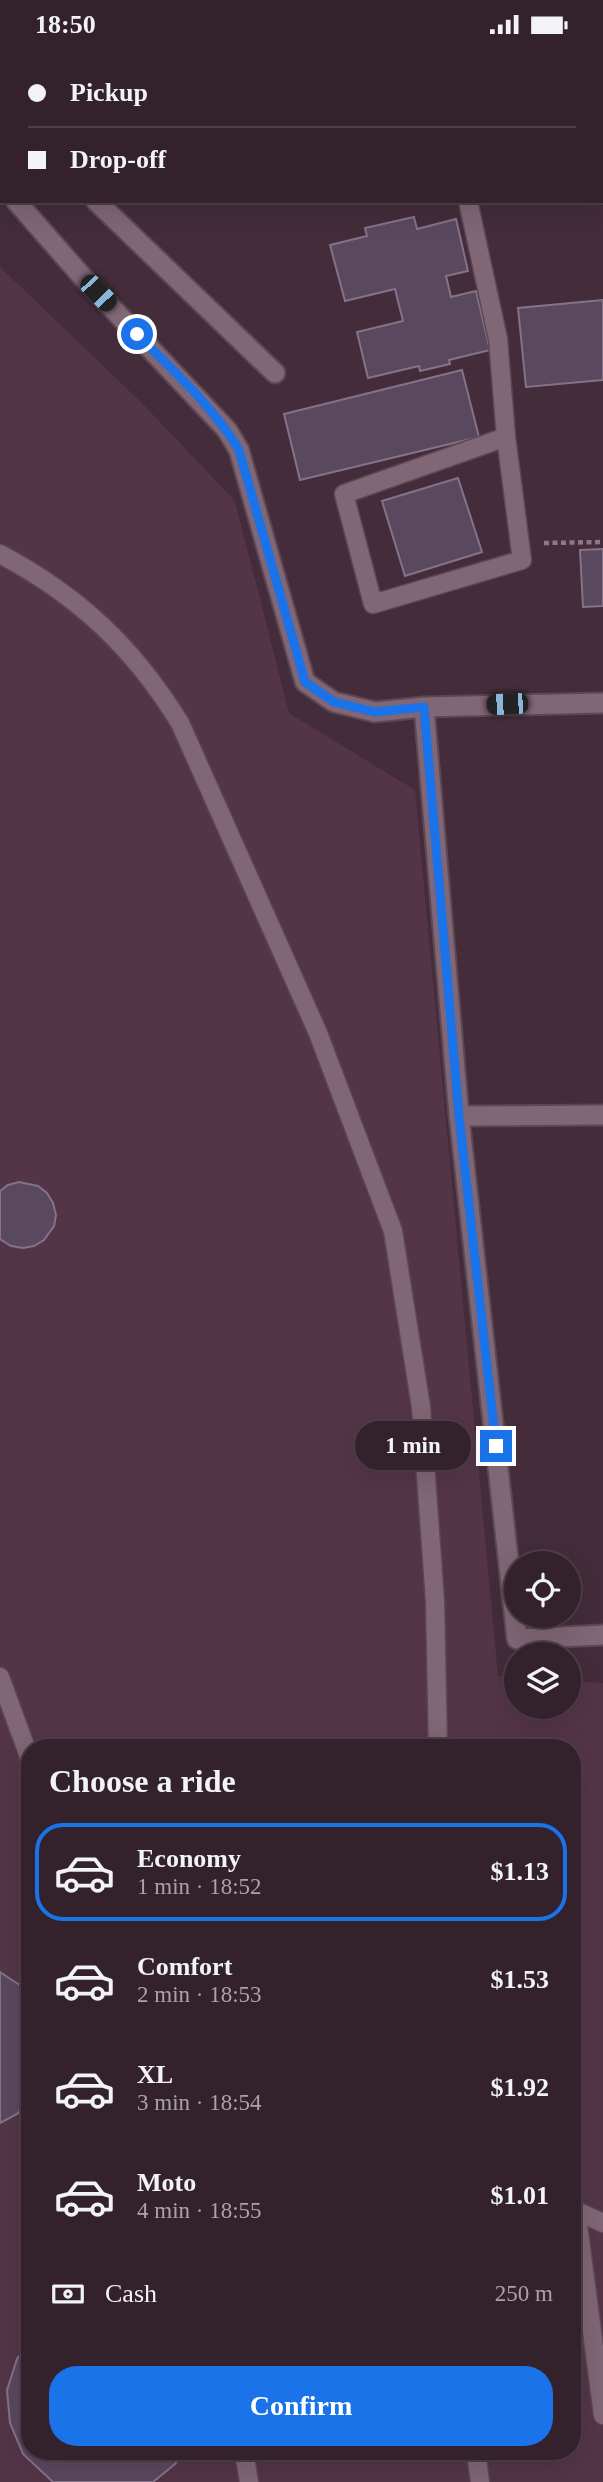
<!DOCTYPE html>
<meta charset="utf-8">
<style>
body{margin:0;font-family:"Times New Roman",serif;background:#3e2e38;color:#f1f3f6;height:100vh;display:flex;flex-direction:column;font-size:26px;white-space:nowrap}
*{box-sizing:border-box;margin:0}
p{font-size:23px;color:#a9a3a9}
.icon{flex:none;width:38px;height:38px;fill:none;stroke:currentColor;stroke-width:2;stroke-linecap:round;stroke-linejoin:round}
.map{position:relative;flex:1;overflow:hidden}
.panel{position:absolute;left:21px;top:1690px;width:560px;height:721px;display:flex;flex-direction:column;background:#33212c;border-radius:28px;box-shadow:0 7px 28px #0002,0 0 0 2px #4e3e48}
.panel>*{flex:none}
.banner{position:absolute;left:0px;top:0px;width:604px;height:154px;box-shadow:0 7px 28px #0002,0 0 0 2px #4e3e48;display:grid;align-content:center;height:154px;padding:0 28px;background:#33212c}
.controls{position:absolute;left:504px;top:1502px;display:grid;gap:14px}
.controls a{display:grid;place-items:center;width:77px;height:77px;border-radius:50%;background:#33212c;box-shadow:0 7px 28px #0002,0 0 0 2px #4e3e48;font-size:35px}
.end{position:absolute;width:32px;height:32px;margin:-16px;border:9px solid #1a73e8;background:#fff;box-shadow:0 0 0 4px #fff}
.from{border-radius:50%}
.bubble{position:absolute;height:49px;border-radius:24px;background:#33212c;box-shadow:0 7px 28px #0002,0 0 0 2px #4e3e48;font-size:23px;font-weight:800;line-height:49px;text-align:center}
.car{position:absolute;width:21px;height:42px;margin:-21px -10px;border-radius:9px;box-shadow:0 0 5px 2px #0007;background:linear-gradient(#222 24%,#8ab4d8 0 40%,#222 0 76%,#8ab4d8 0 86%,#222 0)}
.banner b{display:flex;align-items:center;gap:24px;height:66px;font-size:26px}
.banner b+b{border-top:2px solid #4e3e48}
.banner i{width:18px;height:18px;background:#f1f3f6}
ul{padding:0;list-style:none}
li{display:flex;align-items:center;gap:21px;height:98px;margin:0 14px 10px;padding:0 14px;border:4px solid transparent;border-radius:28px}
li div{flex:1}
li b{display:block;font-size:26px}
li em{font-style:normal;font-weight:800}
li.current{border-color:#1a73e8}
li>.icon{width:63px;height:63px;stroke-width:1.5}
h2{padding:0 28px;font-size:32px;line-height:84px}
.pay{display:flex;align-items:center;gap:18px;height:77px;padding:0 28px;font-size:26px}
.pay p{margin-inline-start:auto}
.action{display:flex;gap:14px;margin-top:auto;padding:14px 28px}
.action a{flex:1;height:80px;border-radius:28px;background:#1a73e8;color:#fff;font-size:28px;font-weight:800;line-height:80px;text-align:center}
.status{display:flex;justify-content:space-between;align-items:center;height:49px;padding:0 35px;background:#33212c;direction:ltr}
.status svg{height:19px;fill:currentColor}
.map>svg:first-child{display:block}
</style>
<div class="status"><b>18:50</b><svg viewBox="0 0 49 12"><path d="M0 12V9h3v3zM5 12V6h3v6zM10 12V3h3v9zM15 12V0h3v12zM26 1h20v11H26zM47 4h2v5h-2z"/></svg></div>
<div class="map">
<svg width="603" height="2433" viewBox="0 0 603 2433">
<rect width="100%" height="100%" fill="#442c3a"/>
<path fill="#533547" fill-rule="evenodd" d="M 0,218 L 142,354 L 235,452 L 289,664 L 415,741 L 498,1627 L 516,1629 L 516,1657 L 569,1657 L 569,1632 L 603,1634 L 603,2433 L 0,2433 ZM 30,1699 L 572,1699 L 572,2403 L 30,2403 Z"/>
<path fill="#5a485e" stroke="#847289" stroke-width="2" d="M 63,0 L 168,0 L 168,2 L 64,2 Z
M 175,0 L 206,0 L 197,2 Z
M 326,0 L 387,0 L 388,2 L 318,2 Z
M 414,168 L 417,180 L 456,170 L 468,222 L 446,227 L 451,248 L 476,242 L 490,301 L 449,311 L 450,315 L 420,322 L 419,317 L 368,329 L 357,283 L 403,272 L 395,240 L 345,252 L 330,196 L 367,187 L 365,179 Z
M 603,251 L 603,331 L 526,338 L 518,259 Z
M 462,321 L 479,388 L 300,431 L 284,365 Z
M 458,429 L 482,503 L 405,527 L 382,452 Z
M 603,500 L 603,557 L 583,558 L 580,501 Z
M 19,1133 L 38,1137 L 47,1144 L 53,1154 L 56,1166 L 54,1177 L 44,1191 L 34,1197 L 23,1199 L 11,1197 L 0,1190 L 0,1142 L 8,1136 Z
M 0,1923 L 24,1939 L 30,1946 L 30,2052 L 17,2065 L 0,2074 Z
M 30,2293 L 30,2403 L 183,2403 L 175,2415 L 153,2433 L 53,2433 L 23,2405 L 10,2374 L 7,2341 L 17,2310 Z"/>
<g fill="none" stroke-linecap="round" stroke-linejoin="round">
<g stroke="#5b4854" stroke-width="21">
<path id="service" d="M 434,0 L 434,2
M 468,152 L 498,290 L 506,388 L 522,511 L 373,555 L 344,445 L 506,388
M 0,505 C 79,547 133,598 180,674 L 318,984 L 393,1182 L 421,1358 L 435,1552 L 438,1699
M 0,1628 L 30,1710
M 572,2160 L 603,2174
M 576,2161 L 603,2366
M 244,2403 L 249,2433
M 476,2403 L 480,2433"/>
</g>
<g stroke="#5b4854" stroke-width="23">
<path id="minor" d="M 33,2 L 33,0
M 0,133 L 2,135
M 16,152 L 79,224 L 227,381 L 239,401 L 305,633 L 334,653 L 375,663 L 424,658 L 603,654
M 96,152 L 275,324
M 424,658 L 459,1067 L 517,1590 L 603,1586
M 459,1067 L 603,1066"/>
</g>
<path stroke="#8d7984" stroke-width="4.5" stroke-dasharray="5 3.5" stroke-linecap="butt" d="M 544,494 L 603,493"/>
<use href="#service" stroke="#816675" stroke-width="18"/>
<use href="#minor" stroke="#816675" stroke-width="19"/>
</g>
<g fill="none" stroke-linecap="round" stroke-linejoin="round">
<path stroke="#1a73e8" stroke-width="9" d="M 137,285 C 172,321 213,357 239,401 L 305,633 L 334,653 L 375,663 L 424,658 L 459,1067 L 496,1397"/>
</g>
</svg>
<div class="controls">
<a><svg class="icon" aria-label="locate" viewBox="0 0 24 24"><circle cx="12" cy="12" r="6"/><path d="M12 2v4M12 18v4M2 12h4M18 12h4"/></svg></a>
<a><svg class="icon" aria-label="layers" viewBox="0 0 24 24"><path d="M12 4l9 5-9 5-9-5zM3 14l9 5 9-5"/></svg></a>
</div>
<i class="end from" style="left:137px;top:285px"></i>
<i class="end" style="left:496px;top:1397px"></i>
<div class="bubble" style="left:355px;top:1372px;width:116px">1 min</div>
<i class="car" style="left:98px;top:244px;rotate:136deg"></i>
<i class="car" style="left:507px;top:655px;rotate:268deg"></i>
<div class="banner">
<b><i class="from"></i>Pickup</b>
<b><i></i>Drop-off</b>
</div>
<section class="panel">
<h2>Choose a ride</h2>
<ul>
<li class="current"><svg class="icon" aria-label="car" viewBox="0 0 24 24"><path d="M5 17H2v-5l4-1 3-4h7l3 4 3 1v5h-3M9 17h6M6 11h13"/><circle cx="7" cy="17" r="2"/><circle cx="17" cy="17" r="2"/></svg><div><b>Economy</b><p>1 min · 18:52</p></div><em>$1.13</em></li>
<li><svg class="icon" aria-label="car" viewBox="0 0 24 24"><path d="M5 17H2v-5l4-1 3-4h7l3 4 3 1v5h-3M9 17h6M6 11h13"/><circle cx="7" cy="17" r="2"/><circle cx="17" cy="17" r="2"/></svg><div><b>Comfort</b><p>2 min · 18:53</p></div><em>$1.53</em></li>
<li><svg class="icon" aria-label="car" viewBox="0 0 24 24"><path d="M5 17H2v-5l4-1 3-4h7l3 4 3 1v5h-3M9 17h6M6 11h13"/><circle cx="7" cy="17" r="2"/><circle cx="17" cy="17" r="2"/></svg><div><b>XL</b><p>3 min · 18:54</p></div><em>$1.92</em></li>
<li><svg class="icon" aria-label="car" viewBox="0 0 24 24"><path d="M5 17H2v-5l4-1 3-4h7l3 4 3 1v5h-3M9 17h6M6 11h13"/><circle cx="7" cy="17" r="2"/><circle cx="17" cy="17" r="2"/></svg><div><b>Moto</b><p>4 min · 18:55</p></div><em>$1.01</em></li>
</ul>
<div class="pay"><svg class="icon" aria-label="cash" viewBox="0 0 24 24"><path d="M3 7h18v10H3z"/><circle cx="12" cy="12" r="2"/></svg>Cash<p>250 m</p></div>
<div class="action"><a>Confirm</a></div>
</section>
</div>
